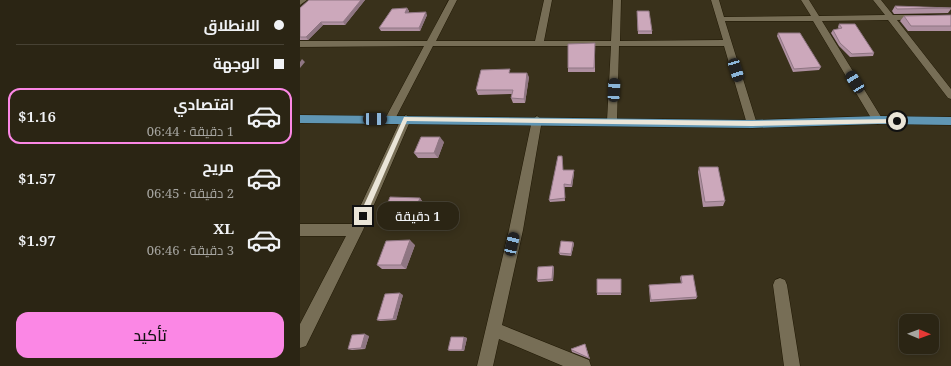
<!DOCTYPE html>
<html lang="ar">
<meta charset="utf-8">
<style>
body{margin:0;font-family:"Noto Serif",Cairo,serif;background:#373122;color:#f1f3f6;direction:rtl;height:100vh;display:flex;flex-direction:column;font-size:15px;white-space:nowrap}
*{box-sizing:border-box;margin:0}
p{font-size:13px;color:#a6a5a0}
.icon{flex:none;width:22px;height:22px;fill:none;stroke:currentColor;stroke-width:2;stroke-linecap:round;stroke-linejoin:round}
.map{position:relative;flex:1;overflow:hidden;direction:ltr}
.details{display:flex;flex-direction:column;background:#2b2514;width:300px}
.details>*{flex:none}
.top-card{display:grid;align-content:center;height:88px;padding:0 16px;background:#2b2514}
.needle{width:26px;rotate:91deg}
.fabs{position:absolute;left:599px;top:314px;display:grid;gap:8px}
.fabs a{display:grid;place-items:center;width:40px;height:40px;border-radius:8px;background:#2b2514;box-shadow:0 2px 10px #0003,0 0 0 1px #474234;font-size:20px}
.end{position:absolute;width:18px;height:18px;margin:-9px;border:5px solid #eae5d8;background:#111;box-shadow:0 0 0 2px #111}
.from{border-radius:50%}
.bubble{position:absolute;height:28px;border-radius:12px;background:#2b2514;box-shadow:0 2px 10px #0003,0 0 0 1px #474234;font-size:13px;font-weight:600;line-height:28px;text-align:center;direction:rtl}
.car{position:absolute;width:12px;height:24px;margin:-12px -6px;border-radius:5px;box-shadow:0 0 3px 1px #0007;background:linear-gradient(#222 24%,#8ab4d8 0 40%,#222 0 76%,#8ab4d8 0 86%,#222 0)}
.top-card b{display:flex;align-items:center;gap:14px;height:38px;font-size:15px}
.top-card b+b{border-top:1px solid #474234}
.top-card i{width:10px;height:10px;background:#f1f3f6}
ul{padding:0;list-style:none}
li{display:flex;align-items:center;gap:12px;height:56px;margin:0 8px 6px;padding:0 8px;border:2px solid transparent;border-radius:12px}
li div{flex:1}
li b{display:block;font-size:15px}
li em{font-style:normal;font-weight:600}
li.current{border-color:#fb87e5}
li>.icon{width:36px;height:36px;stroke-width:1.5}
.button{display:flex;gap:8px;margin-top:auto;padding:8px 16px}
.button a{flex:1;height:46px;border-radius:12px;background:#fb87e5;color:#111;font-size:16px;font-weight:600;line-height:46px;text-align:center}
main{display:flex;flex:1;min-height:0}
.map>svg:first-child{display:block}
</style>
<main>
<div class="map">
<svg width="651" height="366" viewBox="0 0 651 366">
<rect width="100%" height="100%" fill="#39311b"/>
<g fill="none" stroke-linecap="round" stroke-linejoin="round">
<g stroke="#201804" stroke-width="1">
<path id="minor" d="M 0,0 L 7,0 L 0,5 Z
M 149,0 L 157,0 L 136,41 L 235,41 L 244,0 L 252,0 L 244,41 L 311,41 L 313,0 L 321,0 L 320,41 L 423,40 L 411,0 L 419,0 L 424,17 L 511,16 L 501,0 L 509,0 L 519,16 L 585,15 L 573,0 L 581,0 L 593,15 L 651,15 L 651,19 L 597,20 L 651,89 L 651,99 L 648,98 L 588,20 L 522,21 L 583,120 L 578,124 L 574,123 L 513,21 L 425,21 L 457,124 L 452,128 L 447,124 L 424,46 L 319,46 L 317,121 L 312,125 L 307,121 L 311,46 L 133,46 L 95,119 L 90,123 L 85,119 L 124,46 L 0,47 L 0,41 L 127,41 Z
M 106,115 L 111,119 L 63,230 L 6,346 L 0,348 L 0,324 L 46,236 L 0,236 L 0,224 L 52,224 L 101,119 Z
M 237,116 L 242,120 L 223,230 L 202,325 L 289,360 L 291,366 L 263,366 L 199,339 L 193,366 L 177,366 L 209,230 L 232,120 Z
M 480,278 L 485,280 L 487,285 L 500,366 L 484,366 L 473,285 L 475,280 Z"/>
</g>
<g stroke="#201804" stroke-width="1">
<path id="major" d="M 0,115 L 452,120 L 578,116 L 651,117 L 651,125 L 578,124 L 452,128 L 0,123 Z"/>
</g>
<use href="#minor" fill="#776e56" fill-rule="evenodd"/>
<use href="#major" fill="#6096b4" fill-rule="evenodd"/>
</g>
<path fill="#af90a1" d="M 9,0 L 65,0 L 45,25 L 23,25 L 8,40 L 0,40 L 0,8 Z
M 595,6 L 651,8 L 651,9 L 648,13 L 594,14 L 592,11 Z
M 107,8 L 109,11 L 108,13 L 127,15 L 120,31 L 81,31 L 79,28 Z
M 337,14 L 352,31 L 352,34 L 338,34 Z
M 651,15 L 651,31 L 608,31 L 600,21 L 604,16 Z
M 539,24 L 574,53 L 573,56 L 550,57 L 539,46 L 531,33 L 533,30 L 539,29 L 538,27 Z
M 478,33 L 521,67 L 519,70 L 493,72 L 477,36 Z
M 295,43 L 295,72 L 268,72 L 268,68 Z
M 211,73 L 229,77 L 225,103 L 213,103 L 211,98 L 212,94 L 178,95 L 176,90 Z
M 144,142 L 138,158 L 118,158 L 114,153 Z
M 262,156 L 263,170 L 274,170 L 274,173 L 272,187 L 264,187 L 265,201 L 250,202 L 249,200 Z
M 399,167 L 425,201 L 423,206 L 403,207 L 398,172 Z
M 120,198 L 122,201 L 114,218 L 85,220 L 82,218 Z
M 273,242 L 274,244 L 271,256 L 260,255 L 259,253 Z
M 115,245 L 106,269 L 82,269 L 77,265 Z
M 253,266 L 254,268 L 253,281 L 238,282 L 237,280 Z
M 381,276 L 397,297 L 396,299 L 350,302 L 349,285 L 381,283 L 380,278 Z
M 321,279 L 321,295 L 297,295 L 297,293 Z
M 103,295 L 96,320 L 80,321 L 77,320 Z
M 69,336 L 65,349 L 52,350 L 48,349 Z
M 164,337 L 167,338 L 164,351 L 150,351 L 148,350 Z
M 285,344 L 290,359 L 272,352 L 271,349 Z"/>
<path fill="#8f7683" d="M 61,0 L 65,0 L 45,25 L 43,22 Z
M 107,8 L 109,11 L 107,16 L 105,13 Z
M 126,12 L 127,15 L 120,31 L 119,28 Z
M 21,22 L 23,25 L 8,40 L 6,37 Z
M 2,59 L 5,62 L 0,68 L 0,62 Z
M 227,73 L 229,77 L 225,103 L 224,99 Z
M 140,137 L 144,142 L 138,158 L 134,153 Z
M 274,170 L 274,173 L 272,187 L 271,185 Z
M 120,198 L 122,201 L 114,218 L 112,216 Z
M 110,240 L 115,245 L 106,269 L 101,265 Z
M 273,242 L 274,244 L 271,256 L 271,254 Z
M 253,266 L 254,268 L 253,281 L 252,279 Z
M 100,293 L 103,295 L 96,320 L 93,319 Z
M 65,334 L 69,336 L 65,349 L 61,348 Z
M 164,337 L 167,338 L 164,351 L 162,350 Z"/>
<path fill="#cca8bb" stroke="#8f7683" d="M 9,0 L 61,0 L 43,22 L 21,22 L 6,37 L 0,37 L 0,8 Z
M 595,6 L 651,8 L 597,9 Z
M 107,8 L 105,13 L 126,12 L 119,28 L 79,28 L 92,9 Z
M 337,11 L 349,11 L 352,31 L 338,31 Z
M 651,15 L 651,26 L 611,26 L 604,16 Z
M 539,24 L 555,24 L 574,53 L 552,54 L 540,43 L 533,30 L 542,28 Z
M 478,33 L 500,33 L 521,67 L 494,69 Z
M 295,43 L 294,68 L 268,68 L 268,44 Z
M 210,69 L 209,73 L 227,73 L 224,99 L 211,98 L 213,90 L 176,90 L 181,70 Z
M 121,137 L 140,137 L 134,153 L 114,153 Z
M 258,156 L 262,156 L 263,170 L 274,170 L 271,185 L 264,184 L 265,198 L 249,200 Z
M 399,167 L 418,167 L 425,201 L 405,202 Z
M 90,197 L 120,198 L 112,216 L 82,218 Z
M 110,240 L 101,265 L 77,265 L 86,241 Z
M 261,241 L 273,242 L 271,254 L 259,253 Z
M 253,266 L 252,279 L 237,280 L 238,267 Z
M 393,275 L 397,297 L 351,300 L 349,285 L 382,283 L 381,276 Z
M 297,279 L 321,279 L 321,293 L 297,293 Z
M 100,293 L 93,319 L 77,320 L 85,294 Z
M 65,334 L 61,348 L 48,349 L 52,335 Z
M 151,337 L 164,337 L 162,350 L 148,350 Z
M 285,344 L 289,358 L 272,350 L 271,349 Z"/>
<path fill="#eae5d8" d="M 104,117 L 452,121 L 597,119 L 600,121 L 597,123 L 452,126 L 107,121 L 65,218 L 60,218 L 59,216 Z"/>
</svg>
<div class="fabs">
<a><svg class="needle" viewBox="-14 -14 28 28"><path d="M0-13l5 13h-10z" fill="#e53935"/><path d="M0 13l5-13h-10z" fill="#a6a5a0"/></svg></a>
</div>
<i class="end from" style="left:597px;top:121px"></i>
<i class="end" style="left:63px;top:216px"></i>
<div class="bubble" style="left:77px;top:202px;width:82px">1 دقيقة</div>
<i class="car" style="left:436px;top:70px;rotate:163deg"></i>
<i class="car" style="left:555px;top:82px;rotate:328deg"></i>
<i class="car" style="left:314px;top:90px;rotate:3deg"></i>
<i class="car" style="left:75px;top:119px;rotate:90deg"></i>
<i class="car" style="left:212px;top:244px;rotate:13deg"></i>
</div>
<section class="details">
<div class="top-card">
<b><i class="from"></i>الانطلاق</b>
<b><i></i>الوجهة</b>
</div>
<ul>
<li class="current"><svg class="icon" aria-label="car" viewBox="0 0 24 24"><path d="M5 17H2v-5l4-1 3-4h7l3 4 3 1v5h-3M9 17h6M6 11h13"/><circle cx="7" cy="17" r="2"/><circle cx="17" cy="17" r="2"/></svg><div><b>اقتصادي</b><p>1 دقيقة · 06:44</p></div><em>$1.16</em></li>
<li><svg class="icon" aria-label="car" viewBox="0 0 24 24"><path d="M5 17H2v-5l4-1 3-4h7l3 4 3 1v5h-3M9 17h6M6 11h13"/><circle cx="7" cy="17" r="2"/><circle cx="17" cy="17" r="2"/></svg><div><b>مريح</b><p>2 دقيقة · 06:45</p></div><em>$1.57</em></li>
<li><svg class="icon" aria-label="car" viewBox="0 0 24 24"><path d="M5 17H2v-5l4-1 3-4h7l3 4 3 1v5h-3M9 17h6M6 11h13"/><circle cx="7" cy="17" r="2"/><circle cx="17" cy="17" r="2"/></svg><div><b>XL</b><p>3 دقيقة · 06:46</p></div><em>$1.97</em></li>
</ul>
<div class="button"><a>تأكيد</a></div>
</section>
</main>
